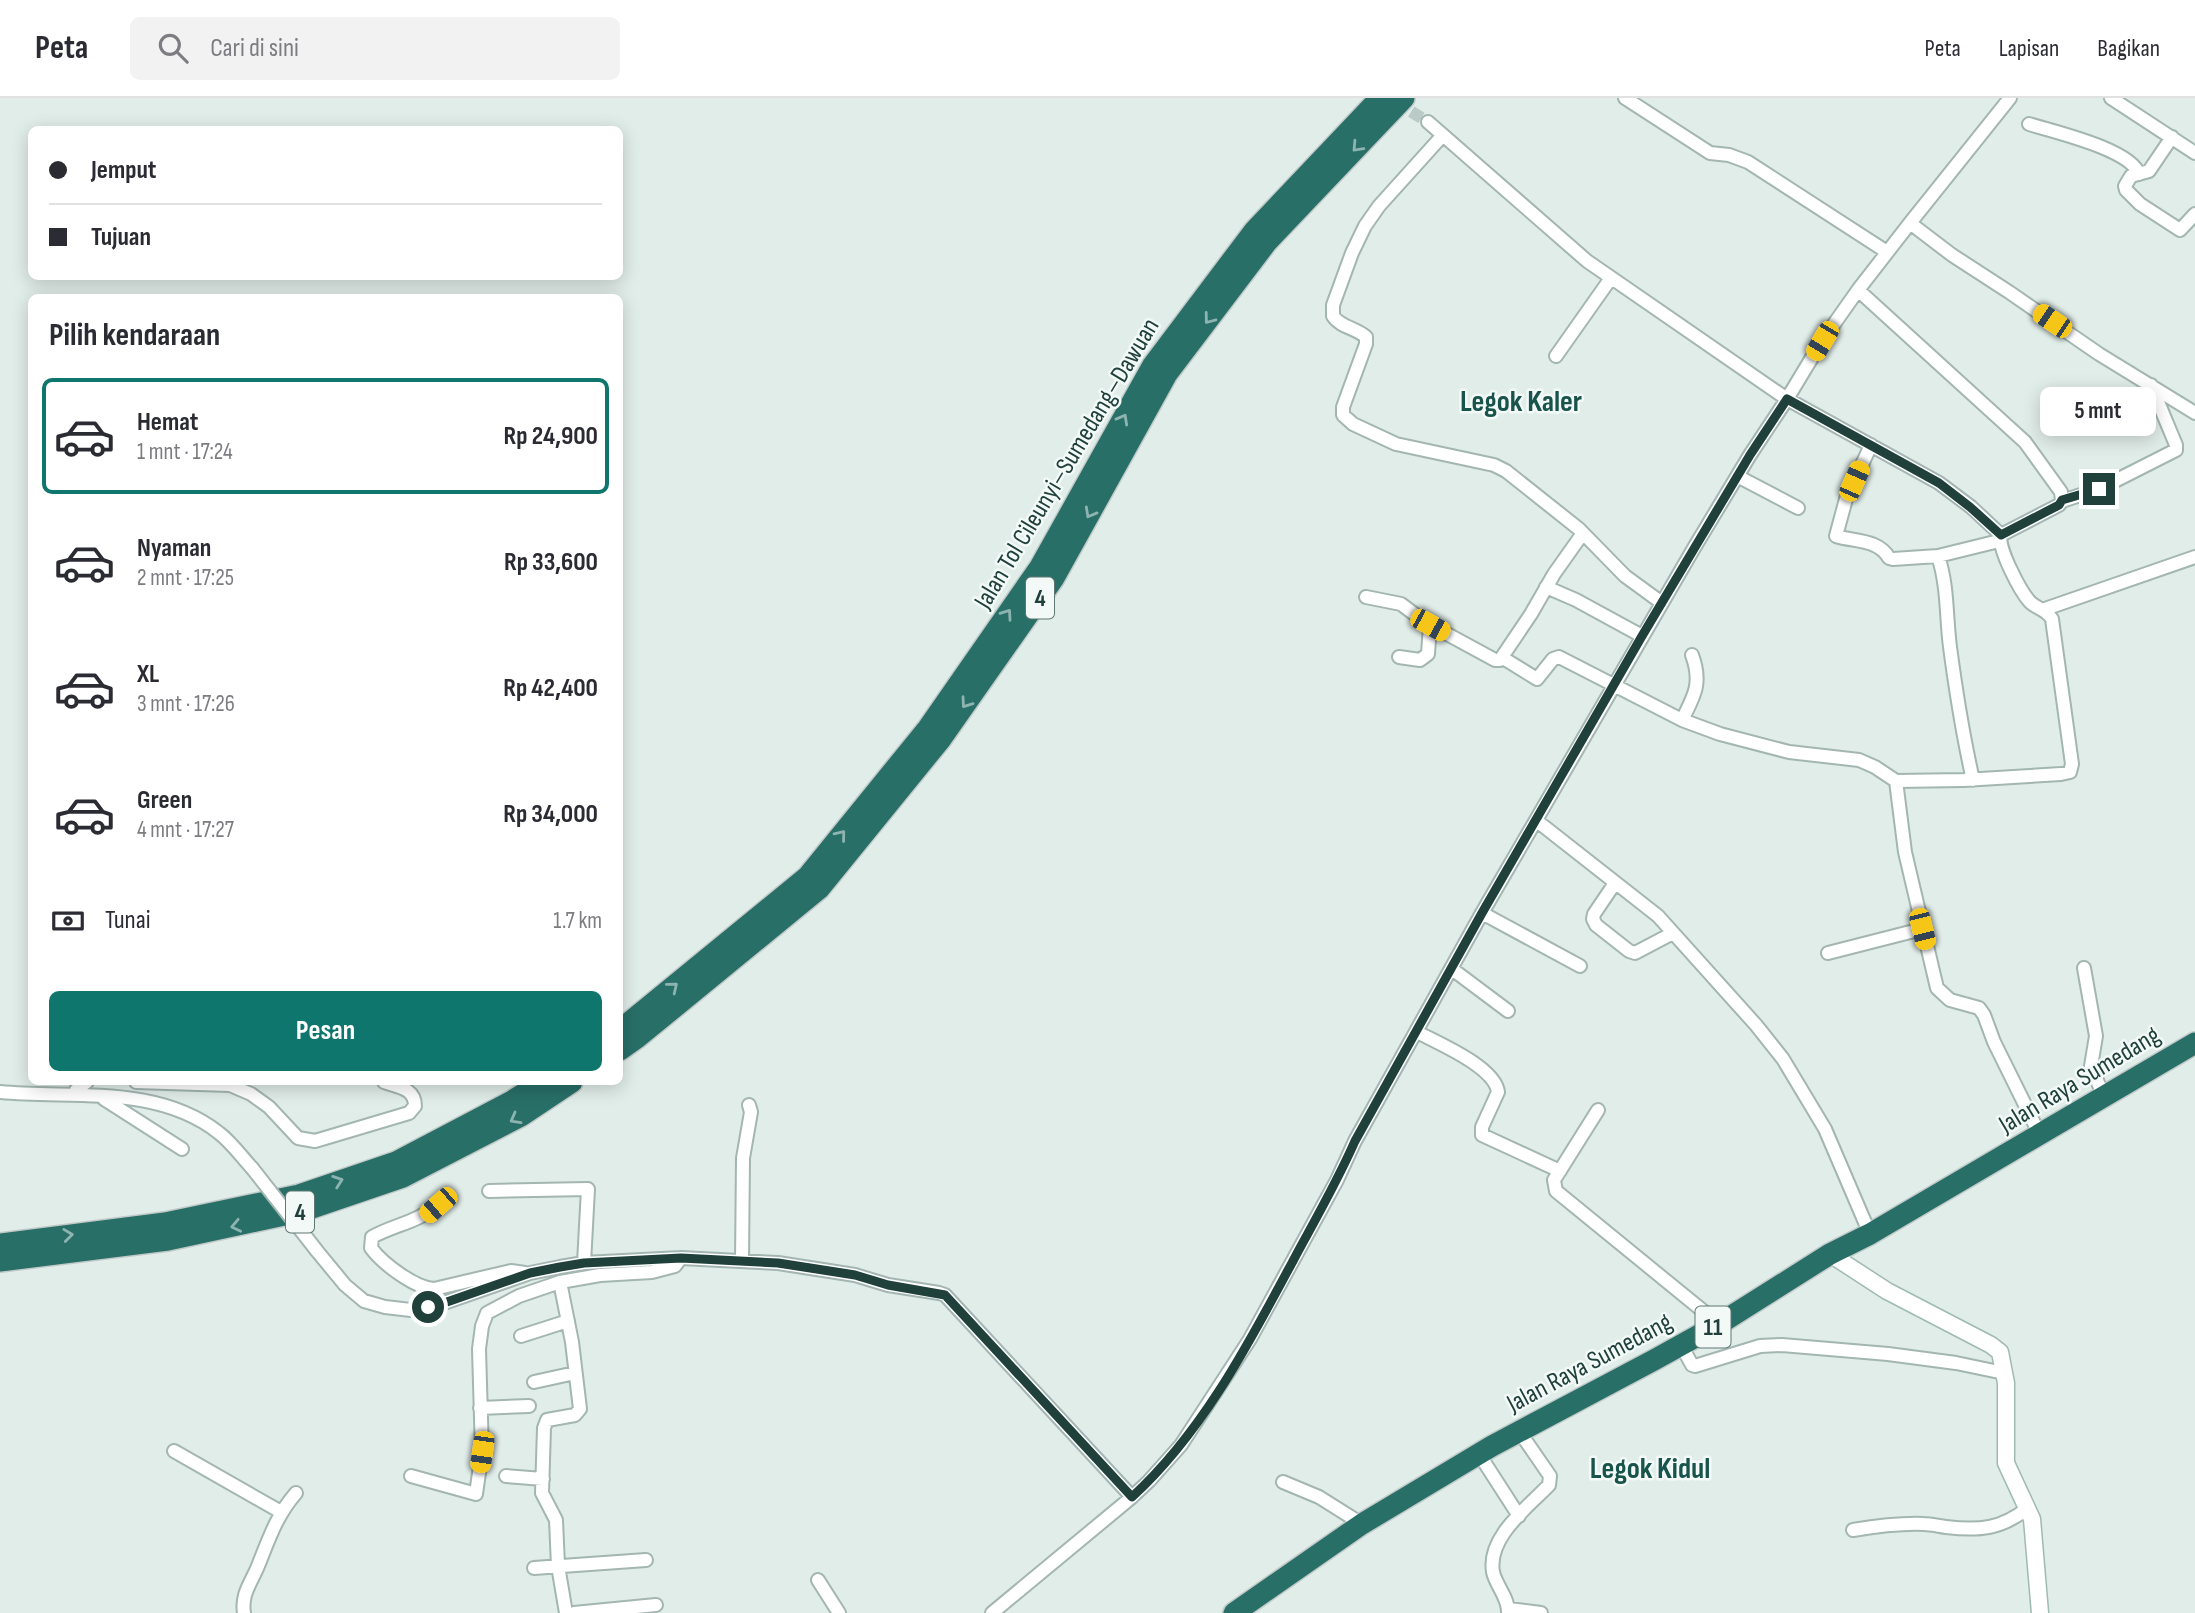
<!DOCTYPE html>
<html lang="id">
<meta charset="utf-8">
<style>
body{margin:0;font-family:"Sofia Sans Condensed",sans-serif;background:#f2f2f3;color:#2b2b33;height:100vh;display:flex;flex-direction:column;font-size:26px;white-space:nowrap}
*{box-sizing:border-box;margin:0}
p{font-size:23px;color:#7c7c81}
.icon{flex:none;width:38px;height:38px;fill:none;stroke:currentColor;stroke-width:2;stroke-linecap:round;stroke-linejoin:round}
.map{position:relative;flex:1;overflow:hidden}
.details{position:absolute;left:28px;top:196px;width:595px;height:791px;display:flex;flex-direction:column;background:#fff;border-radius:10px;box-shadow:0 4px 18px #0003}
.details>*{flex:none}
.hud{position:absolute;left:28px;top:28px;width:595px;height:154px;border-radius:10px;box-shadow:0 4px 18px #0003;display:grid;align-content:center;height:154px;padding:0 21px;background:#fff}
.end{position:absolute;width:32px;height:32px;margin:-16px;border:9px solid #20403b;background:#fff;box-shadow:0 0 0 4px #fff}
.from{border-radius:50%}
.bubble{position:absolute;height:49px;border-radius:10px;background:#fff;box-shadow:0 4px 18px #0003;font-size:23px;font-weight:700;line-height:49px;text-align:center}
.car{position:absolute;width:21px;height:42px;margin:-21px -10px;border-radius:9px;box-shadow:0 0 5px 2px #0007;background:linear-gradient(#f5c518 24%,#345 0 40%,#f5c518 0 76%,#345 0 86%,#f5c518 0)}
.hud b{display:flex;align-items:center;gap:24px;height:66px;font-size:26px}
.hud b+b{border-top:2px solid #e1e1e2}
.hud i{width:18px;height:18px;background:#2b2b33}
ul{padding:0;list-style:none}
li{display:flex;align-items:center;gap:21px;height:116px;margin:0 14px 10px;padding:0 7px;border:4px solid transparent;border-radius:10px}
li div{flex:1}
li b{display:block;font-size:26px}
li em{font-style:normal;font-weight:700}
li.active{border-color:#0f766e}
li>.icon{width:63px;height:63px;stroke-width:1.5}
h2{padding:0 21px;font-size:32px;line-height:84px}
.pay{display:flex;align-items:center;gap:18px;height:77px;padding:0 21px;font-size:26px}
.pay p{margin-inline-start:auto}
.button{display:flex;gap:14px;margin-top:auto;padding:14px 21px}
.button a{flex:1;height:80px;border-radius:10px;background:#0f766e;color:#fff;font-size:28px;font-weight:700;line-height:80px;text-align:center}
header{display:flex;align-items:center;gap:42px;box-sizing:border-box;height:98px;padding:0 35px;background:#fff;border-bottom:2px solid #e1e1e2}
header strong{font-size:33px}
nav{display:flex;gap:38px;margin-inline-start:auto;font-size:24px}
.search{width:490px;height:63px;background:#f2f2f3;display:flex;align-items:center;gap:18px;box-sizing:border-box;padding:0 24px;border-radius:10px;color:#7c7c81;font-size:26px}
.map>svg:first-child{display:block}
</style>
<header>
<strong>Peta</strong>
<div class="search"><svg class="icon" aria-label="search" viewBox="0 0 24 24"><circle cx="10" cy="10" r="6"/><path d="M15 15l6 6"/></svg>Cari di sini</div>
<nav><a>Peta</a><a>Lapisan</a><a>Bagikan</a></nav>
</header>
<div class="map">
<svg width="2195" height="1515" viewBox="0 0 2195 1515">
<rect width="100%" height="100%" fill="#e1ede9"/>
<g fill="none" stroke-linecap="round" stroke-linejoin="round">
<path stroke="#bacac6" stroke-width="12" stroke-dasharray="12 6" stroke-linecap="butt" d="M 1396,4 L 1428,24"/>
<g stroke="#a3b6b1" stroke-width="16">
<path id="street" d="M 1625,0 L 1710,55 L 1729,57 L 1748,64 L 1887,154
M 2111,0 L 2195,55
M 1428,24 L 1587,163 L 1787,301 L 1939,385 L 1971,409 L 2001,437
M 2029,26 C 2054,34 2130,51 2139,76
M 1443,37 L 1379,108 L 1365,128 L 1352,155 L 1333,207 L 1333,218 C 1340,229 1356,230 1366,239 L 1366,246 L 1343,309 L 1343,317 L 1353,326 L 1396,346 L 1494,367 L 1506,373 L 1579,431 L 1625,478 L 1662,505
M 2172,39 L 2149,73 L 2131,78 L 2125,88 L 2126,92 L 2140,106 L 2180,132 L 2195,116
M 1910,125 L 1952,157 L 2009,194 L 2099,256 L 2195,315
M 1858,192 L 2025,344 L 2061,394 L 2062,403 L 2059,407 L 2001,437 C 1997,449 2020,493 2030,504 C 2037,511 2046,511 2052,521 L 2072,666 L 2070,674 L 2061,676 L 1964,682 L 1896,683
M 1556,258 L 1611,180
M 1871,347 L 1846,401 L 1836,438 C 1855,444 1878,441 1889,460 L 1893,461 L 1938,458 C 1948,488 1946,518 1950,549 C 1956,594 1963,638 1973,682
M 1739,379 L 1798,410
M 2062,403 L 2099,391 L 2176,352 L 2176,347 L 2151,287
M 1938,458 L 1999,443
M 1546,489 L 1576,502 L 1642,538
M 1366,499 L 1401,506 L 1425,524 L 1495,562 L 1500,562 L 1531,516 L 1554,476 L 1583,435
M 2045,511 L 2195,459
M 1399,559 L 1420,562 L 1428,556 L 1430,527
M 1503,560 L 1537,581 L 1553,561 L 1559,559 L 1682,622 L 1720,636 L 1789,654 L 1859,662 L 1875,669 L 1896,683 L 1905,754 L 1937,890 L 1950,902 L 1979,910 L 1984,917 L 1994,944 L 2040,1037
M 1682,622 C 1695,597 1702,584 1692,557
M 1537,723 L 1658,818 L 1756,927 L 1783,961 L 1825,1031 L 1870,1136
M 1615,785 L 1594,816 L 1593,821 L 1596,827 L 1629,853 L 1635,855 L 1673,835
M 1482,815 L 1580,868
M 1828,855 L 1922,831
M 2084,870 L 2096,938 L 2091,968 L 2104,999
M 1452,871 L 1508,913
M 1417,934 C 1438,945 1495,969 1498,994 L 1482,1029 L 1482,1037 L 1560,1073
M 136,984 L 230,987 L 251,996 L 269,1009 L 298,1040 L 315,1043 L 409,1015 L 415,1008 C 415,990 398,989 384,984
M 0,994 C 73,1001 157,986 219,1035 C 231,1044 241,1058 252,1070
M 76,997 L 76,992 L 87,984
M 104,1001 L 182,1051
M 1598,1012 L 1554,1082 L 1556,1093 L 1719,1226
M 489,1093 L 588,1091 L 584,1165
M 438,1107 C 416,1125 396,1126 372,1139 L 371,1150 C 383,1166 415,1190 434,1191 L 511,1173 L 525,1175
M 317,1153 L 345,1187 L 364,1203 L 385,1209 L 411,1212 L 444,1205 L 530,1175 L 560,1169 L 584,1165 L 681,1160 L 778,1165 L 855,1177 L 888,1187 L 939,1195 L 945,1197 L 1132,1399
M 742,1163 L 743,1060 L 751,1014 L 749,1007
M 560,1184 L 572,1244 L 580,1311 L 575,1317 L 547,1322 L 544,1330 L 542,1395 L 556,1422 L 558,1468 L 566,1515
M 521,1238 L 568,1223
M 1681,1247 L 1692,1267 L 1695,1268 L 1760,1248 L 1782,1247 L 1888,1256 L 1956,1265 L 2004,1275
M 534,1284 L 575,1275
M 480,1310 L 529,1308
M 174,1353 L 281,1414
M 1479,1356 L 1519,1418
M 411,1378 L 476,1396 L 482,1354 L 479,1251 L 482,1228 L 487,1215 L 519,1198 L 560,1184 L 600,1177 L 652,1174 L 675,1168 L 681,1160
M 506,1378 L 543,1381
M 1283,1384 L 1319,1399 L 1362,1426
M 1853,1432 C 1877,1428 1899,1425 1924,1426 C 1931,1426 1938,1428 1946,1429 C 1980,1433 2001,1431 2028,1410
M 534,1470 L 646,1462
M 818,1482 L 839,1515
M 1509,1511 L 1541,1515
M 244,1515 C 241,1496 251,1485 258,1468 C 269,1441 276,1418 296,1395
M 574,1515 L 656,1507
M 992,1515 L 1132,1399 L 1149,1383 L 1181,1347 L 1250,1241 L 1337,1082 L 1355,1043 L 1482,815 L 1694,450 L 1750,357 L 1787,301 L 1822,243 L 1858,192 L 1910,125 L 2010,0
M 1508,1515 C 1509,1500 1496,1488 1493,1474 C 1487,1439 1528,1409 1549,1387 L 1550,1378 L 1519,1333"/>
</g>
<g stroke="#9fbab3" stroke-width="19">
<path id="secondary" d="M 1830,1156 L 1887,1193 L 1991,1247 L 2000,1254 L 2006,1285 L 2006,1365 L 2032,1421 L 2040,1515"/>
</g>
<g stroke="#c1cac8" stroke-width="24">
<path id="highway" d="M 620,932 L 807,779 L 928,630 L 1040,469 L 1153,267 L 1254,133 L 1380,0
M 620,952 L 637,940 L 819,791 L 941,641 L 1054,480 L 1167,276 L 1267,144 L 1404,0
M 0,1146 L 165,1125 L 299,1097 L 396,1064 L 512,1003 L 542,984
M 0,1163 L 168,1142 L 303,1113 L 403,1079 L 521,1018 L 572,984
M 1234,1515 L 1362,1426 L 1492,1348 L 1654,1262 L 1719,1226 L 1830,1156 L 1870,1136 L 2195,945"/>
</g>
<use href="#street" stroke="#fff" stroke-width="12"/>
<use href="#secondary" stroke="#fff" stroke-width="16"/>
<use href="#highway" stroke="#286f68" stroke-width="21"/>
<g stroke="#a3b6b1" stroke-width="16" stroke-linecap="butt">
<path id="street-bridge" d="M 252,1070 L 317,1153"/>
</g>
<use href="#street-bridge" stroke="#fff" stroke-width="12"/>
</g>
<defs><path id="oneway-chevron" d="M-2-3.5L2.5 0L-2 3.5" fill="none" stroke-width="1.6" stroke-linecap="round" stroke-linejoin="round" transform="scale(1.75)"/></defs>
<g stroke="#8db4b0">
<use href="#oneway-chevron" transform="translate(1357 49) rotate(133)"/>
<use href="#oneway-chevron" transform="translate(1209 221) rotate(127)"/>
<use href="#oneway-chevron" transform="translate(1123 321) rotate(-61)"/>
<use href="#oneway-chevron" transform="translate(1090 415) rotate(119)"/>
<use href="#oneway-chevron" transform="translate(1007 516) rotate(-55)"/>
<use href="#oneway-chevron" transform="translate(966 605) rotate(125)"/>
<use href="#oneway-chevron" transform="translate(841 737) rotate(-51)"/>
<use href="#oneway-chevron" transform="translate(673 889) rotate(-39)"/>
<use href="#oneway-chevron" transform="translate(515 1021) rotate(151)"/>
<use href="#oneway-chevron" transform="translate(338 1083) rotate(-19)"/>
<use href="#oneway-chevron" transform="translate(236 1128) rotate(168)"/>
<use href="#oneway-chevron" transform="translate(68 1137) rotate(-7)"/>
</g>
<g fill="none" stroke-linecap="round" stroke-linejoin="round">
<path stroke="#20403b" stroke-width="9" d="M 428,1209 L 444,1205 L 530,1175 L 560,1169 L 584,1165 L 681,1160 L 778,1165 L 855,1177 L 888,1187 L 945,1197 L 1132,1399 C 1203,1334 1249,1245 1294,1161 C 1315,1122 1337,1084 1355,1043 L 1482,815 L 1642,538 L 1750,357 L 1787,301 L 1939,385 L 1970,409 L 2001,437 L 2059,407 L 2062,402 L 2099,391"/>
</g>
<g text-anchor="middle" stroke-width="5" stroke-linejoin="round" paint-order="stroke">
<g fill="#f2f9f7" stroke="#5f7873" stroke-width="2">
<rect x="1026" y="479.5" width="28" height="41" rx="5"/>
<rect x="286" y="1093.5" width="28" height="41" rx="5"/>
<rect x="1695.5" y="1208.5" width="35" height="41" rx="5"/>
</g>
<g font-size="24" font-weight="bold" fill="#20403b">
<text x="1040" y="508">4</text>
<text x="300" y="1122">4</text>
<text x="1713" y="1237">11</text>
</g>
<g font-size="26" fill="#20403b" stroke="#f2f9f7">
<text transform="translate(1066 365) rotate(-59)" y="9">Jalan Tol Cileunyi–Sumedang–Dawuan</text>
<text transform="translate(2079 981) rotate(-31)" y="9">Jalan Raya Sumedang</text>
<text transform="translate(1589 1264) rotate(-28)" y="9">Jalan Raya Sumedang</text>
</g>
<g font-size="30" font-weight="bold" fill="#19544c" stroke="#f2f9f7">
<text x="1521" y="313">Legok Kaler</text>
<text x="1650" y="1380">Legok Kidul</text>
</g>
</g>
</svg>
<i class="end from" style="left:428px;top:1209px"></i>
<i class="end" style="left:2099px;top:391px"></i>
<div class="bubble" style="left:2040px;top:289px;width:116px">5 mnt</div>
<i class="car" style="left:2052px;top:223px;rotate:304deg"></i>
<i class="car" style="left:1822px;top:243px;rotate:211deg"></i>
<i class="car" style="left:1854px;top:383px;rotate:24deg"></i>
<i class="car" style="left:1430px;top:527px;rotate:119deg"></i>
<i class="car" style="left:1922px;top:831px;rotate:166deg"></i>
<i class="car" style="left:438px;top:1107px;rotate:229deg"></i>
<i class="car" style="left:482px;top:1354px;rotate:188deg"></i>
<div class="hud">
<b><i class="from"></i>Jemput</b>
<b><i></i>Tujuan</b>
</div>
<section class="details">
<h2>Pilih kendaraan</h2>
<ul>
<li class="active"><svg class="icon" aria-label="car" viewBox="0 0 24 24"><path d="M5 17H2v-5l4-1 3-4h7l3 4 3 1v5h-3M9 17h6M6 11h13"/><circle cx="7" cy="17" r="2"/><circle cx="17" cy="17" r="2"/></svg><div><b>Hemat</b><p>1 mnt · 17:24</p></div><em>Rp 24,900</em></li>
<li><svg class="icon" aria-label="car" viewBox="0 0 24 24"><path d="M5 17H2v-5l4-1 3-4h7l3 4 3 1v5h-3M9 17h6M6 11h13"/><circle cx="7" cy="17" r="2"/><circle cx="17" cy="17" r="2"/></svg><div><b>Nyaman</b><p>2 mnt · 17:25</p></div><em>Rp 33,600</em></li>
<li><svg class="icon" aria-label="car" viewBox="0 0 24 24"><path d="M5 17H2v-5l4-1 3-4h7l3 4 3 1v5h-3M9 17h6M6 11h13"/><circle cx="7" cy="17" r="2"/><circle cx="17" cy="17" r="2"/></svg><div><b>XL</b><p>3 mnt · 17:26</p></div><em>Rp 42,400</em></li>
<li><svg class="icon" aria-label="car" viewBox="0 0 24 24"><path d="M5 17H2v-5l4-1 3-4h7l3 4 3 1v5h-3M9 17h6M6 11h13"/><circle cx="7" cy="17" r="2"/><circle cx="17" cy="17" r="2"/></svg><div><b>Green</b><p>4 mnt · 17:27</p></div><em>Rp 34,000</em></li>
</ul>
<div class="pay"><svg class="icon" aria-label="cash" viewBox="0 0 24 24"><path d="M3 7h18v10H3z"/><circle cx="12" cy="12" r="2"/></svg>Tunai<p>1.7 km</p></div>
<div class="button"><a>Pesan</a></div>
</section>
</div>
